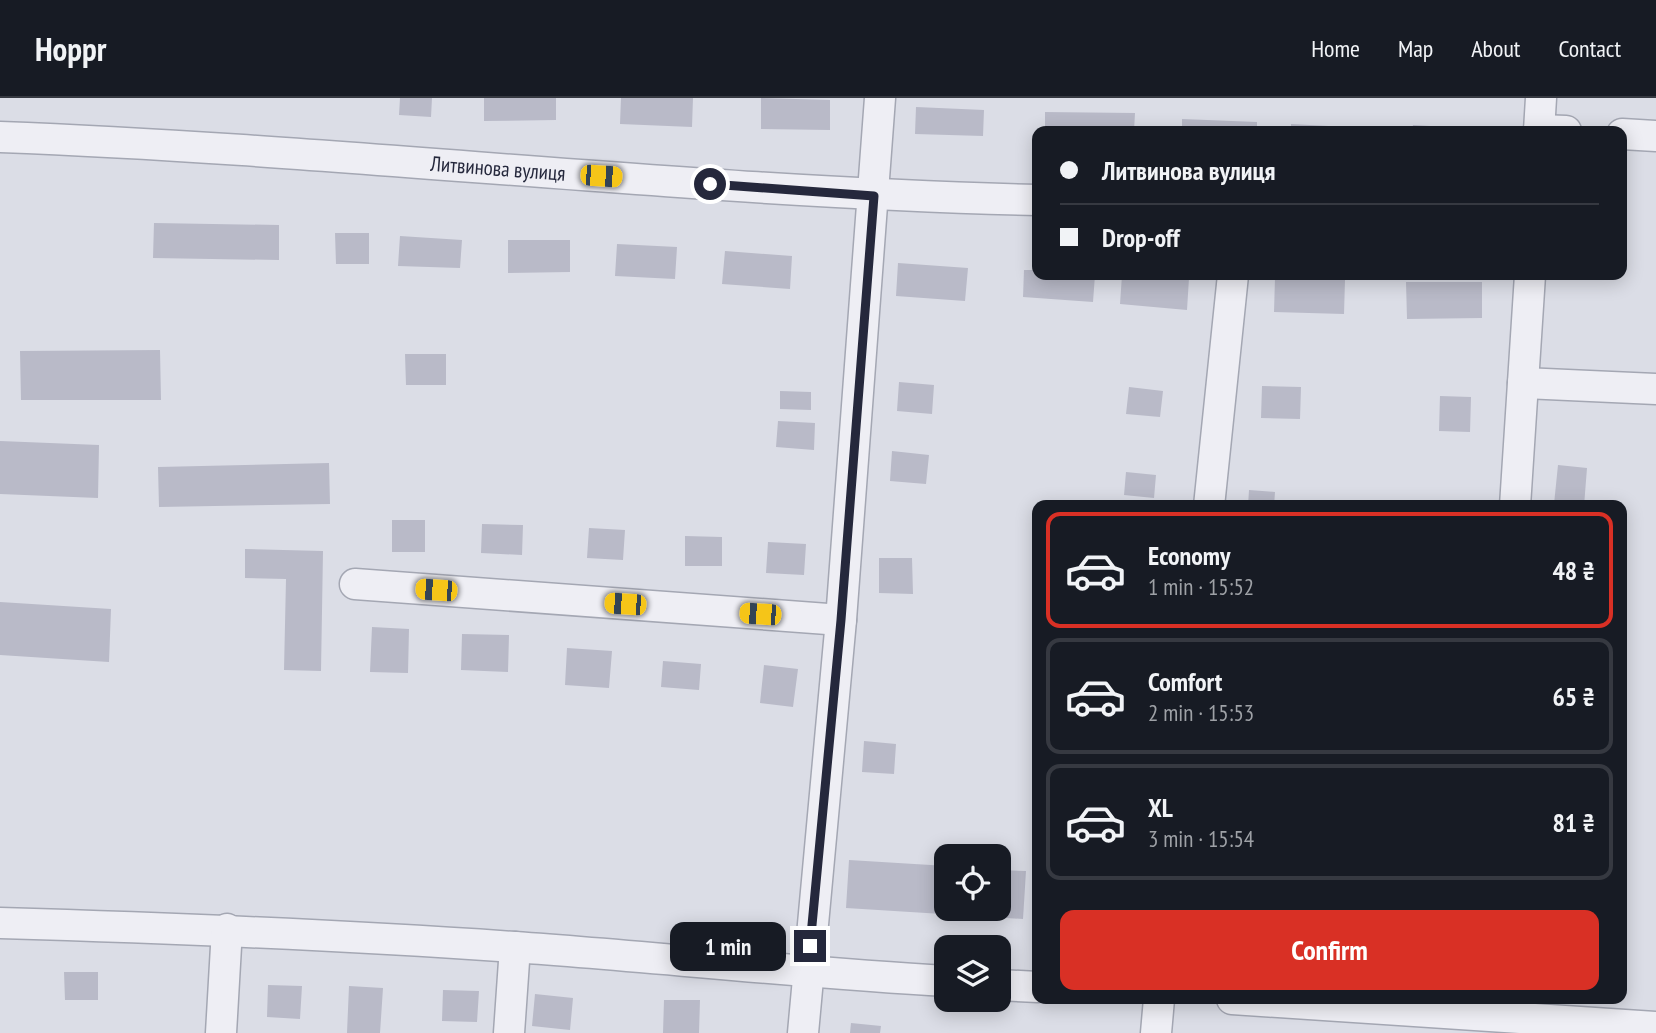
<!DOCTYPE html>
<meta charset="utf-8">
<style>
body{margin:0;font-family:"PT Sans Narrow",sans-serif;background:#242831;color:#f1f3f6;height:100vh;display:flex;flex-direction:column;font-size:26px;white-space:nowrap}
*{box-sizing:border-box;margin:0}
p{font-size:23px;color:#9ea1a6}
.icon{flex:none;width:38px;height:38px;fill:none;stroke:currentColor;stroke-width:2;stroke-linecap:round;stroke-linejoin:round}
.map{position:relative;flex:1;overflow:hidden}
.side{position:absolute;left:1032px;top:402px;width:595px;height:504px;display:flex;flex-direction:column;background:#171b24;border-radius:14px;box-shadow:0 4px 18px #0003}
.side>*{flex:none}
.hud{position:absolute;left:1032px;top:28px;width:595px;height:154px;border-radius:14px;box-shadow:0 4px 18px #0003;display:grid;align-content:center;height:154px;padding:0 28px;background:#171b24}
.tools{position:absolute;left:934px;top:746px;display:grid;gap:14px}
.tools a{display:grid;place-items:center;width:77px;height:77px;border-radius:14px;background:#171b24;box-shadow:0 4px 18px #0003;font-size:35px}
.end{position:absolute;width:32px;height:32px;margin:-16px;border:9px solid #25283c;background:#fff;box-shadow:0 0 0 4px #fff}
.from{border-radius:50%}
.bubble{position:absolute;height:49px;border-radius:14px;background:#171b24;box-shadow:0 4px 18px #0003;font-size:23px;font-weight:700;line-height:49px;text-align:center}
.car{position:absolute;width:21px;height:42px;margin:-21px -10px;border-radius:9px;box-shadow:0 0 5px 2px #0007;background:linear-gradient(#f5c518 24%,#345 0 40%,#f5c518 0 76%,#345 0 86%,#f5c518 0)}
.hud b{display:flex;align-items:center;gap:24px;height:66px;font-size:26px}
.hud b+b{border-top:2px solid #363941}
.hud i{width:18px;height:18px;background:#f1f3f6}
ul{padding:12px 0 0;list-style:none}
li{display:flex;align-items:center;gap:21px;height:116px;margin:0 14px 10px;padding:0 14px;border:4px solid #363941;border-radius:14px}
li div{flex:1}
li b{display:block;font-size:26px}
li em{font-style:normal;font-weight:700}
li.active{border-color:#d93025}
li>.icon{width:63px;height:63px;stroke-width:1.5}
.action{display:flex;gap:14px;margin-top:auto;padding:14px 28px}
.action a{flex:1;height:80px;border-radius:14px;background:#d93025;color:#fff;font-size:28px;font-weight:700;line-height:80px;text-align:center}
header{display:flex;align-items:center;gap:42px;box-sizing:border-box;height:98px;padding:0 35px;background:#171b24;border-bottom:2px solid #363941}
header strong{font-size:33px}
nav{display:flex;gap:38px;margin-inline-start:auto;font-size:24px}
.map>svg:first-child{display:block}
</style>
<header>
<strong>Hoppr</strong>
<nav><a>Home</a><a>Map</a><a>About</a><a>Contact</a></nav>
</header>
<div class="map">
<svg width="1656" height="935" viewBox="0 0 1656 935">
<rect width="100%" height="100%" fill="#dbdde6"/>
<path fill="#b9bac8" d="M 400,0 L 432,0 L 431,19 L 399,17 Z
M 484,0 L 556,0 L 556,22 L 484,23 Z
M 621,0 L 693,0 L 692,29 L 620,26 Z
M 761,0 L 830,2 L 830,32 L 761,31 Z
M 916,9 L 984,12 L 983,38 L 915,36 Z
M 1045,14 L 1135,15 L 1134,33 L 1045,33 Z
M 1182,21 L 1257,24 L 1257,33 L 1182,33 Z
M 1291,26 L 1366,30 L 1366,33 L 1291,33 Z
M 1413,27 L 1481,31 L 1481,33 L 1412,33 Z
M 154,125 L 279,127 L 279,162 L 153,160 Z
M 335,135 L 369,135 L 369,166 L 336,166 Z
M 400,138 L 462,142 L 460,170 L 398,168 Z
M 508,142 L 570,142 L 570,174 L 508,175 Z
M 617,146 L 677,149 L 675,181 L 615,178 Z
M 725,153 L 792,158 L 790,191 L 722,186 Z
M 898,165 L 968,170 L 965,203 L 896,198 Z
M 1024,172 L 1038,172 L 1038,177 L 1095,177 L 1093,204 L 1023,199 Z
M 1122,177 L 1189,180 L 1187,212 L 1120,206 Z
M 1275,180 L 1345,182 L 1344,216 L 1274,214 Z
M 1406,184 L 1482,184 L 1482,220 L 1407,221 Z
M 160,252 L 161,302 L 21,302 L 20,253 Z
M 405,256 L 446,256 L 446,287 L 406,287 Z
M 899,284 L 934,287 L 932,316 L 897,313 Z
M 1262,288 L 1301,289 L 1300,321 L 1261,320 Z
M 1129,289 L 1163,293 L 1160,319 L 1126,316 Z
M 780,293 L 811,294 L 811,312 L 780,311 Z
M 1440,298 L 1471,299 L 1470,334 L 1439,333 Z
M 778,323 L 815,325 L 814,352 L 776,349 Z
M 0,343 L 99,347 L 98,400 L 0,396 Z
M 892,353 L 929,357 L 926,386 L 890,383 Z
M 329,365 L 330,406 L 159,409 L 158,369 Z
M 1558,367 L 1587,370 L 1584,408 L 1554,406 Z
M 1126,374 L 1156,377 L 1154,400 L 1124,397 Z
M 1249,392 L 1275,394 L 1274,408 L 1248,408 Z
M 1445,403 L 1473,404 L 1473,408 L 1444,408 Z
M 392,422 L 425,422 L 425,454 L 392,454 Z
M 482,426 L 523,427 L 522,457 L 481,455 Z
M 589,430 L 625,432 L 623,462 L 587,460 Z
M 685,438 L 722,439 L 722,468 L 685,468 Z
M 768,444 L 806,446 L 804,477 L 766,475 Z
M 245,451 L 323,453 L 321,573 L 284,572 L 286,481 L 245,480 Z
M 879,460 L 912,460 L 913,496 L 879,495 Z
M 0,504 L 111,511 L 109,564 L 0,557 Z
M 372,529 L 409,531 L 408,575 L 370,574 Z
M 462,536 L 509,537 L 508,574 L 461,572 Z
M 567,550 L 612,553 L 609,590 L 565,587 Z
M 663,563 L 701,566 L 699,592 L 661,589 Z
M 764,567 L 798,571 L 793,609 L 760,605 Z
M 864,643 L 896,646 L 894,676 L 862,674 Z
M 849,762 L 947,768 L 947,810 L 999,810 L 999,772 L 1026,773 L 1023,821 L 846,810 Z
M 64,874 L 98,874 L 98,902 L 65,902 Z
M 268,887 L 302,888 L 300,921 L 267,919 Z
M 349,888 L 383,890 L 380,935 L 347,935 Z
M 443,892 L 479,893 L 477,924 L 442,923 Z
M 535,896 L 573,900 L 570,932 L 532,928 Z
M 664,902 L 700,902 L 699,935 L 663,935 Z
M 851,925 L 881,928 L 880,935 L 850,935 Z"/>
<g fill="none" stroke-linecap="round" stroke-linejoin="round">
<g stroke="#a4a7b3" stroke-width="33">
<g id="minor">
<path d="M 1539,32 L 1566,33"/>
<path d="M 1539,33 L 1541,0"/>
<path d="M 1622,36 L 1656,38"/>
<path id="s1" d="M 0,39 C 346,52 691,94 1038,102"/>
<path d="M 1523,285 L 1656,291"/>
<path d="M 1209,408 L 1233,177"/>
<path d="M 1515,408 L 1530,177"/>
<path d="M 355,486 L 841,522"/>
<path d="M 0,825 C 171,830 342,837 514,849 C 658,859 802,875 947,883"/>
<path d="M 999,887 L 1038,889"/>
<path d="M 1232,901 L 1656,929"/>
<path d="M 221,935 L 227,831"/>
<path d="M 509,935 L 515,849"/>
<path d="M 803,935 L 841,522 L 880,0"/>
<path d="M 1156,935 L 1159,901"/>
</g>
</g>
<use href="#minor" stroke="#eeeef4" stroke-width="30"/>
</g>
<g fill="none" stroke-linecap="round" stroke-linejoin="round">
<path stroke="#25283c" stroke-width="9" d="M 710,86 L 874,98 L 841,522 L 810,848"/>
</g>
<g text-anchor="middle" stroke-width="5" stroke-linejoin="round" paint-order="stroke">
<g font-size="21" fill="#25283c" stroke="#eaecf4">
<text dy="7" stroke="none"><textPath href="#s1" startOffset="499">Литвинова вулиця</textPath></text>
</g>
</g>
</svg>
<div class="tools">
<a><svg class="icon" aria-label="locate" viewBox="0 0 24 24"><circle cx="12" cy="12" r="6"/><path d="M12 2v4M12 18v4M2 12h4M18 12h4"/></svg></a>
<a><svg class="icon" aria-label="layers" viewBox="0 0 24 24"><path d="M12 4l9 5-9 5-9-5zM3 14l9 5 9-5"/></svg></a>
</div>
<i class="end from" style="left:710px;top:86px"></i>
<i class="end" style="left:810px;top:848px"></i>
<div class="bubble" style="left:670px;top:824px;width:116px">1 min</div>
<i class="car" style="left:601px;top:78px;rotate:94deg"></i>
<i class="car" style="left:436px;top:492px;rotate:274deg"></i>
<i class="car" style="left:625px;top:506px;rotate:274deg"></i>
<i class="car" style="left:760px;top:516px;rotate:274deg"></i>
<div class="hud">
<b><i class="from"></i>Литвинова вулиця</b>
<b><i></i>Drop-off</b>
</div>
<section class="side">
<ul>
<li class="active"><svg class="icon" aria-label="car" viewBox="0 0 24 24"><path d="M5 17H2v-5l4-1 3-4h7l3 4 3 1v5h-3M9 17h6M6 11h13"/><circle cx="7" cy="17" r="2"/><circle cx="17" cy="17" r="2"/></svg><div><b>Economy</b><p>1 min · 15:52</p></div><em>48 ₴</em></li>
<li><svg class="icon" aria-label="car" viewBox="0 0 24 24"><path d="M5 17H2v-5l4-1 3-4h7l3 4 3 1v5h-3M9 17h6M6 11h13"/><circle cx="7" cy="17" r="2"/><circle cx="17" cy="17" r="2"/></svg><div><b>Comfort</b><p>2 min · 15:53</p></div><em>65 ₴</em></li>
<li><svg class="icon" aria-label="car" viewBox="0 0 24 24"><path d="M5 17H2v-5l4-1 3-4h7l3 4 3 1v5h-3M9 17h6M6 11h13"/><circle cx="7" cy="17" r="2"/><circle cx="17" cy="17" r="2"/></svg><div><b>XL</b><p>3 min · 15:54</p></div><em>81 ₴</em></li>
</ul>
<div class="action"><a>Confirm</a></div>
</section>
</div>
